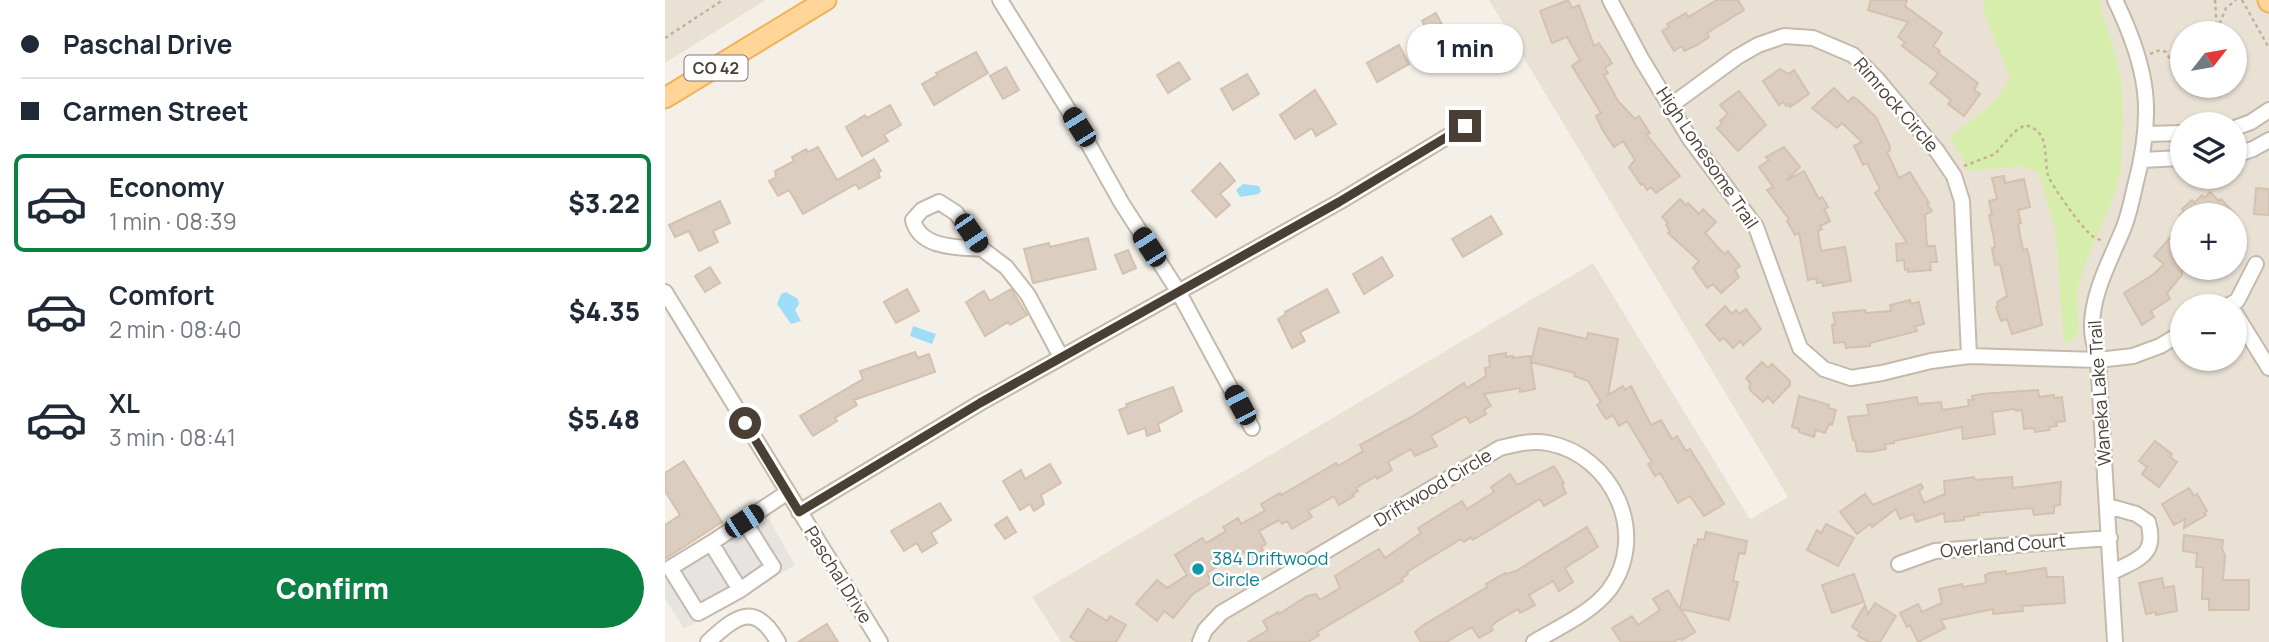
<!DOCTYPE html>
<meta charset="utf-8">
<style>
body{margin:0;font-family:Manrope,sans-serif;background:#f6f6f7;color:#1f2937;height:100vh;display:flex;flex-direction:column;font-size:26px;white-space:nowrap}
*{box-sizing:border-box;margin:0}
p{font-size:23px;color:#747a83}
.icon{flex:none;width:38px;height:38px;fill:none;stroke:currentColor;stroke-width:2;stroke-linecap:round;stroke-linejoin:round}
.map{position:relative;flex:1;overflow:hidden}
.side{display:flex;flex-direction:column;background:#fff;width:665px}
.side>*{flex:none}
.top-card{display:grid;align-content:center;height:154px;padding:0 21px;background:#fff}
.needle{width:46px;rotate:59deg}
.controls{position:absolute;left:1505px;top:21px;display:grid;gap:14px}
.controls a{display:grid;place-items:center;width:77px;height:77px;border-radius:50%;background:#fff;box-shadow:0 2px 5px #0004;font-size:35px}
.end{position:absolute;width:32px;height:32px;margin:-16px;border:9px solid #493f35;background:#fff;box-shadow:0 0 0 4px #fff}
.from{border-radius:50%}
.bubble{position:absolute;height:49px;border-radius:24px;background:#fff;box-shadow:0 2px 5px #0004;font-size:23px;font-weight:800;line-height:49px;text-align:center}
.car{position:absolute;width:21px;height:42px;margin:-21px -10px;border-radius:9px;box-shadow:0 0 5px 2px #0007;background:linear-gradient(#222 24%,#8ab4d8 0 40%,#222 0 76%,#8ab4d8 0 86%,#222 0)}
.top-card b{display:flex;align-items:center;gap:24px;height:66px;font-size:26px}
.top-card b+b{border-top:2px solid #e0e1e3}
.top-card i{width:18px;height:18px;background:#1f2937}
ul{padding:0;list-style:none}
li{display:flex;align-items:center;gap:21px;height:98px;margin:0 14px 10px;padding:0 7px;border:4px solid transparent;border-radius:10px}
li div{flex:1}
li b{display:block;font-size:26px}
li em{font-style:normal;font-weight:800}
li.on{border-color:#0b8043}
li>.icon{width:63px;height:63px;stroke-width:1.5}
.cta{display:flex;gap:14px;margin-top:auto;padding:14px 21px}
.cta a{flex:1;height:80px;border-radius:42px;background:#0b8043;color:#fff;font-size:28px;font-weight:800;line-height:80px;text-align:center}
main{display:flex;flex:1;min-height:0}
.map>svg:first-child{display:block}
</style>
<main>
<section class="side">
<div class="top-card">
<b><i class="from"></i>Paschal Drive</b>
<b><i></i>Carmen Street</b>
</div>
<ul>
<li class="on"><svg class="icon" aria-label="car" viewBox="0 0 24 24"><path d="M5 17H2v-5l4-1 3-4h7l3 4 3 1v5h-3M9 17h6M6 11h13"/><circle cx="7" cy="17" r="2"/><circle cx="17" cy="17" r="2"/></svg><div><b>Economy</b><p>1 min · 08:39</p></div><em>$3.22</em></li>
<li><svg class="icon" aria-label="car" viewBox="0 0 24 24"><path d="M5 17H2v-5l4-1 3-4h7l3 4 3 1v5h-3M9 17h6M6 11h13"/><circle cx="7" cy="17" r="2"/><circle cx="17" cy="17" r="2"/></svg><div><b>Comfort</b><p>2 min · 08:40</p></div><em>$4.35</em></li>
<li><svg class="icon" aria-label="car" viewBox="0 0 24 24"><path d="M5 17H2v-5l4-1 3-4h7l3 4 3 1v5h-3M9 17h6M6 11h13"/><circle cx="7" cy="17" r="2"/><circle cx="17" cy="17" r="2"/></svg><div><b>XL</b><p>3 min · 08:41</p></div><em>$5.48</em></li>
</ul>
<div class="cta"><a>Confirm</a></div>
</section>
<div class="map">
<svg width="1604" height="642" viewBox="0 0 1604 642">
<rect width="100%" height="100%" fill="#f5f0e7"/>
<path fill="#eae1d5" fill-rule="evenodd" d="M 0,0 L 101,0 L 0,63 Z
M 824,0 L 1604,0 L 1604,642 L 396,642 L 367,597 L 928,263 L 1085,519 L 1123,497 ZM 1517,33 L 1570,33 L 1570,86 L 1517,86 ZM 1517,124 L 1570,124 L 1570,177 L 1517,177 ZM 1517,215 L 1570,215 L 1570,268 L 1517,268 ZM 1517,306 L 1570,306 L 1570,359 L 1517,359 Z"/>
<path fill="#d7edac" d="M 1319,0 L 1434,0 C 1440,24 1449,48 1454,72 C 1459,95 1458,119 1457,142 C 1456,154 1457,167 1454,179 C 1444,217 1421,251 1413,289 C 1408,309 1425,338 1399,344 L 1390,229 L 1373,172 L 1356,166 L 1302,171 L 1298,158 L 1284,138 L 1327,104 L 1345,79 L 1319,12 Z"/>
<path fill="#e6e3e0" d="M 104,519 L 130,565 L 19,629 L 0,598 L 0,571 L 20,564 Z"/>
<path fill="#9eddf8" d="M 578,184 L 594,186 L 596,191 L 594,194 L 575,197 L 571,190 Z
M 121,292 L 133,299 L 134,304 L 130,310 L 136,321 L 126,324 L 112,304 L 116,294 Z
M 248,326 L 271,334 L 267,344 L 245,336 Z"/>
<path fill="#dbcdbf" stroke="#d4c1ae" stroke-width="2" d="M 903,0 L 907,8 L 914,5 L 929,46 L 934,43 L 947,63 L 940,68 L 943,73 L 939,75 L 953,101 L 970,119 L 974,116 L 985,133 L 981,134 L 1015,176 L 991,193 L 986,187 L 982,190 L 978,183 L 976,185 L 964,167 L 970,160 L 958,141 L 949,147 L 937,129 L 931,116 L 936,113 L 907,66 L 915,60 L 902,37 L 887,43 L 875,11 Z
M 1052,0 L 1073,0 L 1079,10 L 1042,33 L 1044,37 L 1032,45 L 1019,51 L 1017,46 L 1009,51 L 997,31 L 1004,27 L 1002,24 L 1021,13 L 1023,17 Z
M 1206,0 L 1242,0 L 1240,6 L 1277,33 L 1268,46 L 1275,51 L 1273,53 L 1313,83 L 1309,90 L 1315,94 L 1299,116 L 1283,104 L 1286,100 L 1265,83 L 1273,73 L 1237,46 L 1240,42 L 1233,37 L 1243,22 L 1203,10 Z
M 771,13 L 781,32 L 767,40 L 757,21 Z
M 734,45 L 744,64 L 712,82 L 702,63 Z
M 311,52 L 323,73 L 269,105 L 257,84 L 273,75 L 271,73 Z
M 514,62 L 525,79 L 503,93 L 492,75 Z
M 341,67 L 354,90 L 338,99 L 325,76 Z
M 1115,69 L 1124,74 L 1129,70 L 1144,94 L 1125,107 L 1124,104 L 1121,106 L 1118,102 L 1114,105 L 1098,81 Z
M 582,74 L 594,94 L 568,110 L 556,89 Z
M 1169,88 L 1183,102 L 1188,97 L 1193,100 L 1211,117 L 1224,144 L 1225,150 L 1222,152 L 1234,178 L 1245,172 L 1264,203 L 1262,204 L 1267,211 L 1260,215 L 1262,246 L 1270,246 L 1272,262 L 1265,262 L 1266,270 L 1243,272 L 1243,269 L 1240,270 L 1239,260 L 1232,261 L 1231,244 L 1242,243 L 1210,193 L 1215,189 L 1202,163 L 1198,165 L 1189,146 L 1197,142 L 1177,123 L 1172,128 L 1147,108 Z
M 650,90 L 671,124 L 651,136 L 647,128 L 630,139 L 615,115 Z
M 1074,91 L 1101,125 L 1073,151 L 1052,128 L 1057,124 L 1055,121 L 1063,114 L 1055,105 Z
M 225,105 L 236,125 L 219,135 L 223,141 L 197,156 L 181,127 L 200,115 L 202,118 Z
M 153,147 L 172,180 L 209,159 L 216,171 L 213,172 L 215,177 L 194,189 L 191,184 L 138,214 L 124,190 L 113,196 L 104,181 L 111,177 L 110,171 L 129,161 L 127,157 L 141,149 L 143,152 Z
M 1119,147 L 1135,167 L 1122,180 L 1139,171 L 1154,199 L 1157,197 L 1163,207 L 1159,209 L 1165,221 L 1155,226 L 1157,229 L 1153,231 L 1156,251 L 1180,247 L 1186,281 L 1158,286 L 1157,282 L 1152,283 L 1151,278 L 1143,280 L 1134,233 L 1130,235 L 1122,221 L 1124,219 L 1102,190 L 1108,187 L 1094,167 L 1104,160 L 1101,157 Z
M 555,163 L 570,181 L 555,194 L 565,205 L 551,217 L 527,191 Z
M 1339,176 L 1340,183 L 1359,179 L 1365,207 L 1353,210 L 1356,223 L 1353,224 L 1358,250 L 1362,249 L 1364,256 L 1377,325 L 1347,334 L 1342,319 L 1336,321 L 1331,307 L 1333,306 L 1332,302 L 1342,296 L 1335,264 L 1330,265 L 1327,248 L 1330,247 L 1329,239 L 1324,215 L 1327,215 L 1324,201 L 1332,199 L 1327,178 Z
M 1591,188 L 1604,189 L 1604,215 L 1589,214 Z
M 1545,192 L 1554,201 L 1556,199 L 1571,215 L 1515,215 L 1519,211 L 1517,209 L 1527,200 L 1529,203 L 1537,195 L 1539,198 Z
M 1015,199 L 1021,205 L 1023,203 L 1034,214 L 1038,209 L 1051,222 L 1040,233 L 1059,254 L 1063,251 L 1075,266 L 1070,270 L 1074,277 L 1056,293 L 1048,284 L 1042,288 L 1028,268 L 1034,261 L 1003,233 L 1005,231 L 1001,225 L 1003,223 L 997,217 Z
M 55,201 L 65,223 L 48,231 L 53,242 L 34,251 L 24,231 L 10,237 L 4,225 Z
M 826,216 L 837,234 L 798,257 L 787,239 Z
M 1517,224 L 1517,275 L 1502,293 L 1505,299 L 1486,311 L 1489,317 L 1477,325 L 1459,293 L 1489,274 L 1499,264 L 1489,256 Z
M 423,238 L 431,269 L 368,283 L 359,249 L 384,243 L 385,247 Z
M 463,250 L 471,268 L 458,274 L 450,255 Z
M 717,257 L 728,276 L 699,294 L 688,274 Z
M 45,267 L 55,283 L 40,292 L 30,276 Z
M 242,289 L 254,311 L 231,323 L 219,302 Z
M 346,289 L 362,315 L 345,325 L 343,322 L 320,336 L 301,302 L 319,291 L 325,301 Z
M 662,289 L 674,312 L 635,332 L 640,341 L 627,348 L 613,319 L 621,314 L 620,312 Z
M 1245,300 L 1246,304 L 1254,302 L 1259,324 L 1250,326 L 1252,331 L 1205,343 L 1205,346 L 1181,348 L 1180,342 L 1169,343 L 1167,325 L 1170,324 L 1168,313 L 1200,310 L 1201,313 L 1226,311 L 1225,305 Z
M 1060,306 L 1067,314 L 1071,310 L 1074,314 L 1081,309 L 1096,329 L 1078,345 L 1075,341 L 1068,348 L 1059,338 L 1055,341 L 1041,325 Z
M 874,328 L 922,339 L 923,333 L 953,339 L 943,395 L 958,386 L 960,390 L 966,386 L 986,425 L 996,420 L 1007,439 L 1012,436 L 1021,451 L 1025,449 L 1059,504 L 1039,516 L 1025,496 L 1013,503 L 995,473 L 990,476 L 983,464 L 987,462 L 962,421 L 954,426 L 948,415 L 941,419 L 932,405 L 936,402 L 923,381 L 909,376 L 910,373 L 866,362 Z
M 250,352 L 253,358 L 264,354 L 270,372 L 189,400 L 192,405 L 170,418 L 172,421 L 148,436 L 135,416 L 198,379 L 195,371 Z
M 841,353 L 841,357 L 848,356 L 848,358 L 865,356 L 870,389 L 855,392 L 855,388 L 819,394 L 826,406 L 819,410 L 821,414 L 805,423 L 801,416 L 766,436 L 772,446 L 750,456 L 746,449 L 723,462 L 727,470 L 712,479 L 711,476 L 691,488 L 693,491 L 687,495 L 689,496 L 674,505 L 669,496 L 643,511 L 647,517 L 627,529 L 622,521 L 617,524 L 614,520 L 594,531 L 601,544 L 596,547 L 598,550 L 583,559 L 579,551 L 576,553 L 575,550 L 553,563 L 554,565 L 542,573 L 547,582 L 528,594 L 508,618 L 499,611 L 492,621 L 471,604 L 492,580 L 502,588 L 522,575 L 510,555 L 537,538 L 541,543 L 561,531 L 558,527 L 573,518 L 576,524 L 600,511 L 596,504 L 615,493 L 616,495 L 625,490 L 671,463 L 673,466 L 698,451 L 695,445 L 748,416 L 799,383 L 802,388 L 821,376 L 820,368 L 825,367 L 824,356 Z
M 1097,362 L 1103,368 L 1107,364 L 1125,381 L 1125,385 L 1108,403 L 1103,397 L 1098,402 L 1085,390 L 1084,387 L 1086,384 L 1081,378 Z
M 508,387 L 517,411 L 493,424 L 495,431 L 482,436 L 480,428 L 463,434 L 454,410 L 462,407 L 461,404 Z
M 1373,390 L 1374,397 L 1389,395 L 1389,398 L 1397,397 L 1400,421 L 1391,422 L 1392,426 L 1384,427 L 1385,430 L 1370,432 L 1369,428 L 1359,429 L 1357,410 L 1351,411 L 1350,409 L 1327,412 L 1330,434 L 1298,439 L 1297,427 L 1229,441 L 1229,443 L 1220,444 L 1221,449 L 1205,452 L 1192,451 L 1190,440 L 1188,440 L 1183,417 L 1204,415 L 1202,405 L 1252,397 L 1253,404 L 1276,402 L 1277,410 L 1304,406 L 1303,400 L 1308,400 L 1307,396 L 1316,394 Z
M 1134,396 L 1164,405 L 1163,408 L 1171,410 L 1167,425 L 1164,424 L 1160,433 L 1151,430 L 1149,437 L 1134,432 L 1134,429 L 1127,427 Z
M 1490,441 L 1507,454 L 1505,457 L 1512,462 L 1494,487 L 1477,474 L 1482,467 L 1474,461 Z
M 19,461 L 57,522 L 0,559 L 0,525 L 15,515 L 0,491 L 0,473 Z
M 385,464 L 396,483 L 376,495 L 379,504 L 369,511 L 365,504 L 355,510 L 338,481 L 356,470 L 360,479 Z
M 889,466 L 899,483 L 897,485 L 901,493 L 879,506 L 875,499 L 808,540 L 806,537 L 799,542 L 796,539 L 742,572 L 743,574 L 736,579 L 738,581 L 652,632 L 654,635 L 643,642 L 583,642 L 603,630 L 598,621 L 613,612 L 614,614 L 642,596 L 651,594 L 655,600 L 675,588 L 670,576 L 700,557 L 714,549 L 720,558 L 756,533 L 753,528 L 797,501 L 802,509 L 829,492 L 826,487 L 845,474 L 852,485 Z
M 1309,477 L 1310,480 L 1347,477 L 1348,488 L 1396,482 L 1395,505 L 1389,506 L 1389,513 L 1369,515 L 1367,508 L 1313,513 L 1314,515 L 1299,517 L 1299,520 L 1280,522 L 1279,513 L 1251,522 L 1248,514 L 1235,519 L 1231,509 L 1207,527 L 1205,524 L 1192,534 L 1175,512 L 1200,494 L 1208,505 L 1256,484 L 1258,488 L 1254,491 L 1259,503 L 1280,494 L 1279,481 Z
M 1524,488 L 1529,496 L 1532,494 L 1542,511 L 1539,513 L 1541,515 L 1519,528 L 1520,519 L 1509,525 L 1497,504 Z
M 275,503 L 286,520 L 266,533 L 272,543 L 257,552 L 252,543 L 239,551 L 226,531 Z
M 342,517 L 351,532 L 340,539 L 330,525 Z
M 1161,524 L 1189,538 L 1173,566 L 1142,550 L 1152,530 L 1156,533 Z
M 922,527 L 933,547 L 900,568 L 908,582 L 894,591 L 888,581 L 864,595 L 870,605 L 855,613 L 853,609 L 831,622 L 826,627 L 828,630 L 814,638 L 807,627 L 781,642 L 756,642 L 750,632 L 757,626 L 822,587 L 821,584 L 840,573 L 841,574 L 851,571 Z
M 1041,532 L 1082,541 L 1080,554 L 1074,553 L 1068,581 L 1073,582 L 1064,620 L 1016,609 L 1030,632 L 1017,640 L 1016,638 L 1008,642 L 956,642 L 947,628 L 967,616 L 973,625 L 995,610 L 988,599 L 1003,590 L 1015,609 L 1029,545 L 1032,546 L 1033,539 L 1039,540 Z
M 1519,535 L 1558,540 L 1557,549 L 1560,555 L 1558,580 L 1584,580 L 1584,610 L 1544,610 L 1544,599 L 1537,599 L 1538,567 L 1531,567 L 1532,553 L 1518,551 Z
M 1381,568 L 1382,577 L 1398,577 L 1400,603 L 1357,606 L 1358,611 L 1328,614 L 1328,609 L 1276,620 L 1280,628 L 1253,642 L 1245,625 L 1242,627 L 1235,613 L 1253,604 L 1257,612 L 1277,603 L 1274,589 L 1297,584 L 1298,587 L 1321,583 L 1320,575 L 1324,573 L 1341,571 L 1341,574 Z
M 1189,574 L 1199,602 L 1167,613 L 1157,585 Z
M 1497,578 L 1499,588 L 1509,586 L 1512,611 L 1491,615 L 1491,612 L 1481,614 L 1474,583 Z
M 1210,603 L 1231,616 L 1215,642 L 1204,642 L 1193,636 L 1195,632 L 1187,627 L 1200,605 L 1203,614 Z
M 423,609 L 442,621 L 445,616 L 461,625 L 451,642 L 413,642 L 405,637 Z
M 162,624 L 173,642 L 133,642 Z"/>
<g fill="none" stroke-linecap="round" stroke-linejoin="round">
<g stroke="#c5b9ac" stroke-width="18">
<path id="minor" d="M 335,0 L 414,127 L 456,202 L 513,291 L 587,428
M 945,0 L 977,60 L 1025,139 L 1091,227 L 1135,348 L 1159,369 L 1186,378 L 1217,373 L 1266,361 L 1304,356 L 1433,360 L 1468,356 L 1495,346 L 1517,333
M 1450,0 C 1483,68 1490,112 1470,186 C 1467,200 1464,214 1459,227 C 1446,259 1426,294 1427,329 C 1427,339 1431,350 1433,360 L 1450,642
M 1005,106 L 1072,57 L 1093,45 L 1119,36 L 1148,38 L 1188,55 L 1212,79 L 1272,151 L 1289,176 L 1297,201 L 1304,356
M 1570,128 L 1586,122 L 1604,110
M 1481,134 L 1517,133
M 1570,155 L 1588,149 L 1604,140
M 1477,160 L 1517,158
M 317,249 C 293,247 255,249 248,220 L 257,210 L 274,202 L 291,213 L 317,249 L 341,267 L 363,295 L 396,357
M 0,292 L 215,642
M 1562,306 L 1572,301 L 1591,264
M 1570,313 L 1604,368
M 1443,506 L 1471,514 L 1483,522 C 1493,556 1472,559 1446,573
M 134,512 L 315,403 L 674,202 L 800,126
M 46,543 L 5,568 L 33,613 L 75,590 L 46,543 L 123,492
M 1234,564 L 1270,551 L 1445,538
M 75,590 L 108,567 L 79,521
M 43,642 C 71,616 90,601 113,642
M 535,642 L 540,630 L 556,613 L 835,448 C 851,444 867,440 883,443 C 948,455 985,535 944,590 C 926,613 894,627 869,642"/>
</g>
<g stroke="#f0b35b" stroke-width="23">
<path id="major" d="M 1603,0 L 1604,2
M 0,98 L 161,0"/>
</g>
<path stroke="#c5b199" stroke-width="2.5" stroke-dasharray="3.5 3.5" stroke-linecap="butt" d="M 1550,0 L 1552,33
M 1577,0 L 1604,48
M 1552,30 L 1561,8 L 1571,0
M 0,38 L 58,0
M 1485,54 L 1495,50 L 1501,52 L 1517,81
M 1521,86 C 1530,99 1545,100 1553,86
M 1299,166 L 1330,154 L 1349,132 L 1360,125 C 1386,131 1378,155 1383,175 C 1386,185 1415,225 1424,233 C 1427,237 1433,239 1438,241"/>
<use href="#minor" stroke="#fff" stroke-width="14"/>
<use href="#major" stroke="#ffd697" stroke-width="19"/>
</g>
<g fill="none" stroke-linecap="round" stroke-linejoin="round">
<path stroke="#493f35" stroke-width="9" d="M 80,423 L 134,512 L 315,403 L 674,202 L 800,126"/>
</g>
<circle fill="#0f9aa8" stroke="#fff" stroke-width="2.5" cx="533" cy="569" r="7"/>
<g text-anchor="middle" stroke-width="5" stroke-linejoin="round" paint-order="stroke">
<rect fill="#fff" stroke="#807972" stroke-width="2" x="19.5" y="55.5" width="63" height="25" rx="5"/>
<g font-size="16" font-weight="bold" fill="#493f35">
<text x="51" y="74">CO 42</text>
</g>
<g font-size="18" fill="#493f35" stroke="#fff">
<text transform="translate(1231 105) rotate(49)" y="6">Rimrock Circle</text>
<text transform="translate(1042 158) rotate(56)" y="6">High Lonesome Trail</text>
<text transform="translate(1435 393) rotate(-94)" y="6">Waneka Lake Trail</text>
<text transform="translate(768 488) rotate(-31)" y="6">Driftwood Circle</text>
<text transform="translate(1338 546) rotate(-5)" y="6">Overland Court</text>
<text transform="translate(173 575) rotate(58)" y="6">Paschal Drive</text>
</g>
<g font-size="18" fill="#0d838f" stroke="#fff" text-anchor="start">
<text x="547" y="565">384 Driftwood<tspan x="547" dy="21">Circle</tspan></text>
</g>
</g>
</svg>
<div class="controls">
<a><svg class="needle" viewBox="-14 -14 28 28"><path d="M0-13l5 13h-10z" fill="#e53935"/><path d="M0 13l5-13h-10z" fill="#747a83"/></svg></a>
<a><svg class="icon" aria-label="layers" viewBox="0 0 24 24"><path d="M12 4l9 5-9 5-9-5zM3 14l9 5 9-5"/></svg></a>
<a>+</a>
<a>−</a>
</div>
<i class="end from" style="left:80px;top:423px"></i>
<i class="end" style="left:800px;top:126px"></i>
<div class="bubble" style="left:742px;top:24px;width:116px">1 min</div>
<i class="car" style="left:414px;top:127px;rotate:328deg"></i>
<i class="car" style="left:306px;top:233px;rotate:146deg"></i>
<i class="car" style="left:484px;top:247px;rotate:327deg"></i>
<i class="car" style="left:575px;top:405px;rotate:332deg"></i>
<i class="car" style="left:79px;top:521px;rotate:57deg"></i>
</div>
</main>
